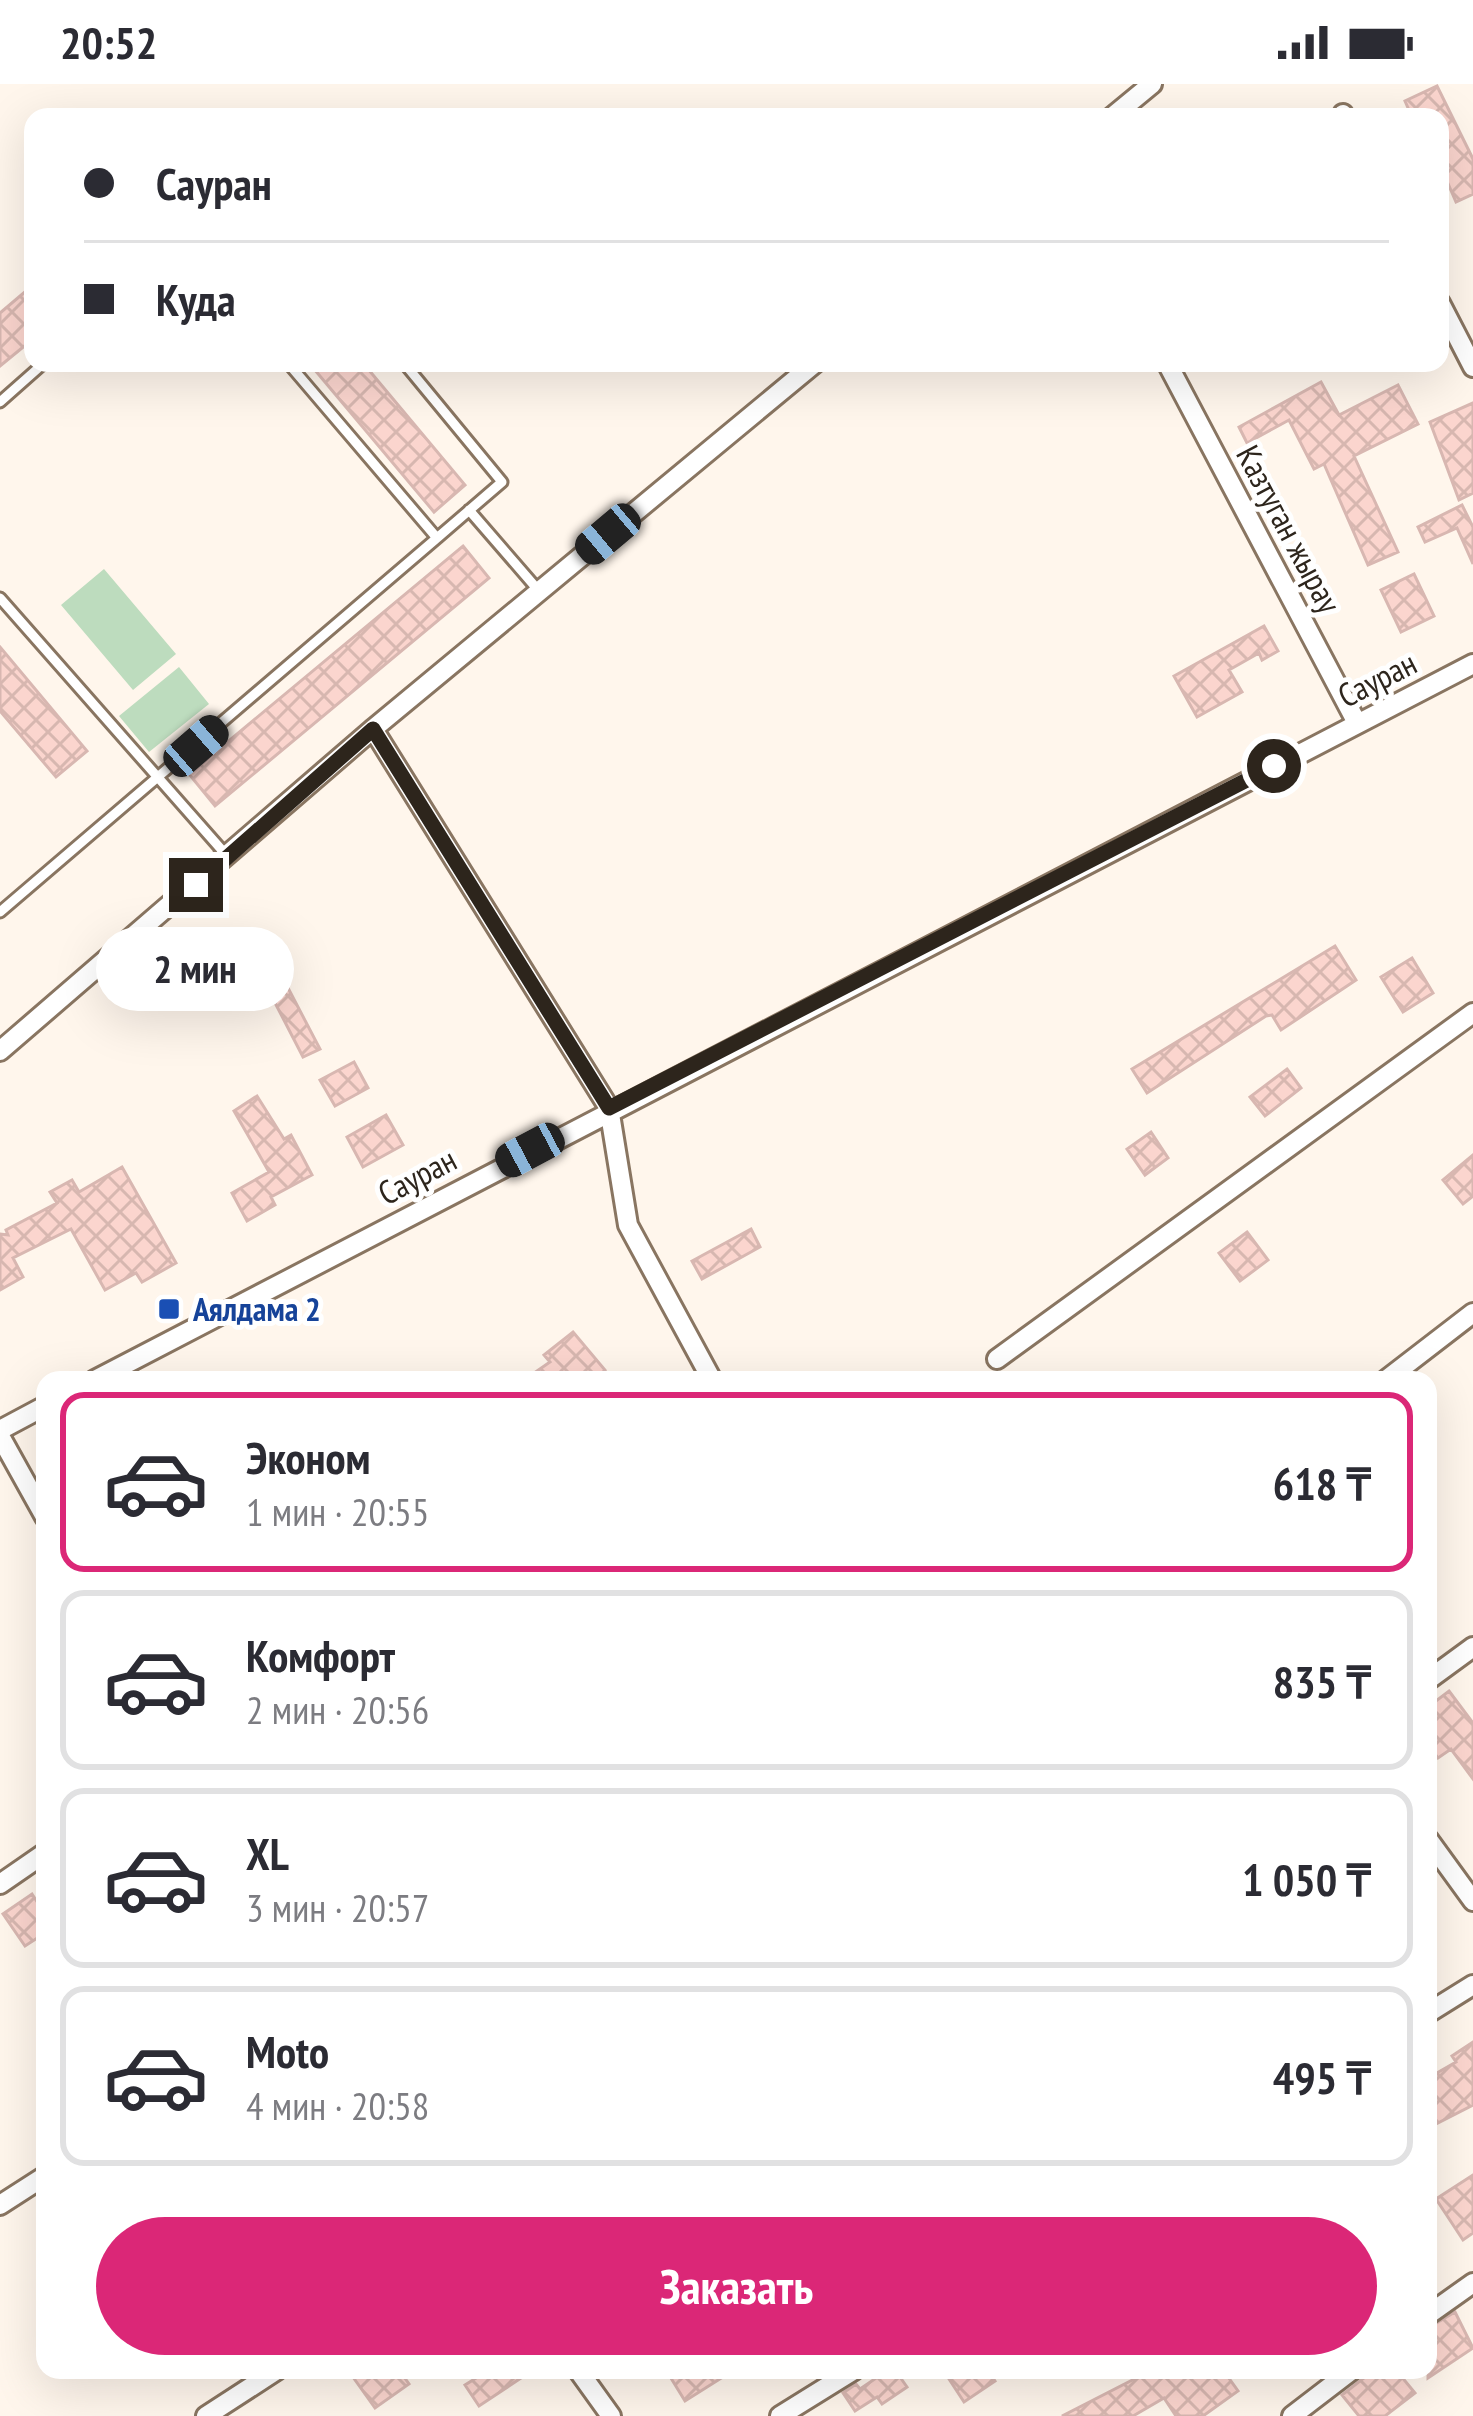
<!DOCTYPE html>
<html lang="ru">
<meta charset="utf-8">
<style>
body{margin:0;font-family:"PT Sans Narrow",sans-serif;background:#f2f2f3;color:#2b2b33;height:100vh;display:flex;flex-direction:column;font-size:45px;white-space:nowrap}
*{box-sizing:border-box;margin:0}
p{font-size:39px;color:#7c7c81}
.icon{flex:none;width:66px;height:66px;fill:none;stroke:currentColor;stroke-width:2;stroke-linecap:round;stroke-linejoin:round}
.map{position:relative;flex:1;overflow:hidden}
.sheet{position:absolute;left:36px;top:1287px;width:1401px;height:1008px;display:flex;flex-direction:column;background:#fff;border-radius:24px;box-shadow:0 12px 48px #0002}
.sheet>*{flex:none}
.hud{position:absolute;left:24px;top:24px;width:1425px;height:264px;border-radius:24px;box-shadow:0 12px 48px #0002;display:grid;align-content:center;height:264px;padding:0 60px;background:#fff}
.end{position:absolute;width:54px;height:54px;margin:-27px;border:15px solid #2d251c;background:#fff;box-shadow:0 0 0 6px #fff}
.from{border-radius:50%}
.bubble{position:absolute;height:84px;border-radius:42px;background:#fff;box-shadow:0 12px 48px #0002;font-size:39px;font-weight:600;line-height:84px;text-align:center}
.car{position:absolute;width:36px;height:72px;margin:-36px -18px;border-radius:15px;box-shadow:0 0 9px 3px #0007;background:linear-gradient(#222 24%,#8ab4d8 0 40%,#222 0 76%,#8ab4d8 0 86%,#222 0)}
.hud b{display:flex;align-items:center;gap:42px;height:114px;font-size:45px}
.hud b+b{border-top:3px solid #e1e1e2}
.hud i{width:30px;height:30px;background:#2b2b33}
ul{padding:21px 0 0;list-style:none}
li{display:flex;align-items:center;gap:36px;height:180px;margin:0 24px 18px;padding:0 36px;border:6px solid #e1e1e2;border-radius:24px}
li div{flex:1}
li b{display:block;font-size:45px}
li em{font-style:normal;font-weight:600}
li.on{border-color:#db2777}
li>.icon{width:108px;height:108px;stroke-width:1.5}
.cta{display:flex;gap:24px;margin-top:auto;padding:24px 60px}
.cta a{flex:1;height:138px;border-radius:72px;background:#db2777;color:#fff;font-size:48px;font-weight:600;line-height:138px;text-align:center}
.status{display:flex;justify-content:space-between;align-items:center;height:84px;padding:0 60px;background:#fff;direction:ltr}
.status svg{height:33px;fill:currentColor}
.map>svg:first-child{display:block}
</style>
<div class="status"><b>20:52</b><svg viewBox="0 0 49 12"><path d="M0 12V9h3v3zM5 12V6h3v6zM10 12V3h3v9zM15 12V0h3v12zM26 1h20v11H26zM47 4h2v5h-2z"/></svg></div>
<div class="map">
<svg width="1473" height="2332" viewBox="0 0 1473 2332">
<defs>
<pattern id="building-cross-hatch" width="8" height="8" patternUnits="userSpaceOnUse" patternTransform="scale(3)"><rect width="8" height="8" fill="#fbd5ce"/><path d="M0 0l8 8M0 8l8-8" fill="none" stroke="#d7b7b0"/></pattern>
</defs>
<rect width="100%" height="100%" fill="#fff6ec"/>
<path fill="#bddcbe" d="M 104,485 L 176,570 L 133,606 L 61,521 Z
M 179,583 L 209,620 L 149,668 L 119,632 Z"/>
<path fill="url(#building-cross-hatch)" stroke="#d8b7b1" stroke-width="3" d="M 1437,2 L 1473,75 L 1473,110 L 1456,118 L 1440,81 L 1440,33 L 1412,33 L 1405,17 Z
M 33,201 L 33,255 L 0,282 L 0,229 Z
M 309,279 L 363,279 L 465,401 L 434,428 Z
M 1321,298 L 1339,331 L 1398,301 L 1418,340 L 1354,372 L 1398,468 L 1368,481 L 1324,380 L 1314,385 L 1289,336 L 1247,359 L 1239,343 Z
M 1473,319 L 1473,409 L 1459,416 L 1430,338 Z
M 1462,421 L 1473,443 L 1473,480 L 1457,444 L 1425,458 L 1418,443 Z
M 463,462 L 489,494 L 215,722 L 189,690 Z
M 1414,490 L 1434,532 L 1401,548 L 1381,506 Z
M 1264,542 L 1278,567 L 1262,576 L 1259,569 L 1229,586 L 1242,608 L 1197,633 L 1174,592 Z
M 0,563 L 87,667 L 56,693 L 0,627 Z
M 1335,862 L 1356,896 L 1281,946 L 1272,931 L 1266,932 L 1147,1009 L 1132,985 Z
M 1412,874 L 1433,909 L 1403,928 L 1381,893 Z
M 287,902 L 320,965 L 303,973 L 271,911 Z
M 354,978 L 368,1004 L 335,1022 L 320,996 Z
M 1287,985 L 1301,1004 L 1265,1032 L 1250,1013 Z
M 257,1012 L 284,1055 L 291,1051 L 312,1091 L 271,1113 L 275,1121 L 247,1137 L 232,1109 L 269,1088 L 234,1027 Z
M 386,1031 L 403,1061 L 363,1083 L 347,1053 Z
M 1151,1048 L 1168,1074 L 1145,1091 L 1127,1065 Z
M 1473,1071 L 1473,1112 L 1463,1120 L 1443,1096 Z
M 122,1083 L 176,1179 L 142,1198 L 136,1189 L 105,1206 L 71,1145 L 13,1174 L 23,1193 L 0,1206 L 0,1150 L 8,1151 L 6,1146 L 57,1119 L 50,1108 L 72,1096 L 79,1108 Z
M 751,1145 L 760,1163 L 702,1195 L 692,1177 Z
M 1247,1148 L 1268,1176 L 1240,1197 L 1219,1169 Z
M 573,1248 L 605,1286 L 594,1296 L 524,1296 L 550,1278 L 544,1271 Z
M 1449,1607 L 1473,1639 L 1473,1695 L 1451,1665 L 1438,1674 L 1428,1660 L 1428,1623 Z
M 32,1810 L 45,1830 L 45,1849 L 25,1862 L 3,1830 Z
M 1473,1958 L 1473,2021 L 1428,2044 L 1428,1994 L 1456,1978 L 1452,1972 Z
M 1473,2091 L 1473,2149 L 1463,2156 L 1436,2115 Z
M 1455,2228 L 1473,2264 L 1428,2294 L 1428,2244 Z
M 348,2286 L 399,2286 L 409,2300 L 375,2324 Z
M 489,2286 L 533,2286 L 479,2322 L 465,2301 Z
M 666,2286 L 734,2286 L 685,2317 Z
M 888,2286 L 895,2286 L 907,2303 L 882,2320 L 877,2313 L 855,2327 L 843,2309 L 856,2300 L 860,2305 Z
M 963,2286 L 988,2286 L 995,2297 L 964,2318 L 949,2295 Z
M 1152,2286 L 1223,2286 L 1238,2307 L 1203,2332 L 1176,2332 L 1164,2314 L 1133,2332 L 1062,2332 Z
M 1374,2286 L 1396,2286 L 1415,2309 L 1385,2332 L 1359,2332 L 1342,2311 Z"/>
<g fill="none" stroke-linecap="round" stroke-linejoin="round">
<g stroke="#897561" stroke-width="15">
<path id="service" d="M 404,279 L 502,398 L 437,454
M 0,318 L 44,279
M 469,426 L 539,507
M 0,514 L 228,773
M 0,828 L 437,454 L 288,279"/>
</g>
<g stroke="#897561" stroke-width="24">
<path id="minor" d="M 1343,30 L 1344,33
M 1112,33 L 1152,0
M 1440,219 L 1473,283
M 1167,279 L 1357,639
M 373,645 L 609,1024 L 628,1141 L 712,1296
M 0,967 L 373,645 L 815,279
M 997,1275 L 1473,929
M 95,1296 L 1473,580
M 1386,1296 L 1473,1229
M 0,1346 L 45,1322
M 0,1352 L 45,1433
M 1428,1596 L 1473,1563
M 1428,1755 L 1473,1817
M 0,1800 L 45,1769
M 1428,1929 L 1473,1901
M 0,2121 L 45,2092
M 1428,2231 L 1473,2199
M 578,2286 L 611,2332
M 206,2332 L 277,2286
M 780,2332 L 854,2286
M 1292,2332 L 1352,2286"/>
</g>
<use href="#service" stroke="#fff" stroke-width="9"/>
<use href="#minor" stroke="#fff" stroke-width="18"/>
</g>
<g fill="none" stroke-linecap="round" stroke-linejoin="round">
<path stroke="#2d251c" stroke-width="15" d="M 196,801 L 373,645 L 609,1024 L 1274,682"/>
</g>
<rect fill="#1a4fb4" stroke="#fff" stroke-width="4.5" x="157" y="1213" width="24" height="24" rx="6"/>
<g text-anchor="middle" stroke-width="10" stroke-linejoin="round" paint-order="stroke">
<g font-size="33" fill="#2d251c" stroke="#fff">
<text transform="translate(1289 445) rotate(62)" y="12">Казтуган жырау</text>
<text transform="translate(1377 595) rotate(-27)" y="12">Сауран</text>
<text transform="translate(417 1092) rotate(-28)" y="12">Сауран</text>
</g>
<g font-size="33" font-weight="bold" fill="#164399" stroke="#fff" text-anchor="start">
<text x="193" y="1237">Аялдама 2</text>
</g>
</g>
</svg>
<i class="end from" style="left:1274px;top:682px"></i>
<i class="end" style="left:196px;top:801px"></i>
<div class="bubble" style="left:96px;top:843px;width:198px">2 мин</div>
<i class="car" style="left:608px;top:450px;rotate:230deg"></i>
<i class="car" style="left:196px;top:662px;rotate:49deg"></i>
<i class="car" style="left:530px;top:1066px;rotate:242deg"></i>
<div class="hud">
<b><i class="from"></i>Сауран</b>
<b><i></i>Куда</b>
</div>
<section class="sheet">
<ul>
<li class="on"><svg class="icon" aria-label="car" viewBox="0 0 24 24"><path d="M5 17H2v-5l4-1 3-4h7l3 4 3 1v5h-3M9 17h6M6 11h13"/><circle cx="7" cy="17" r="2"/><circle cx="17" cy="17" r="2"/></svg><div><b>Эконом</b><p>1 мин · 20:55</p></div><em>618 ₸</em></li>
<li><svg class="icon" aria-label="car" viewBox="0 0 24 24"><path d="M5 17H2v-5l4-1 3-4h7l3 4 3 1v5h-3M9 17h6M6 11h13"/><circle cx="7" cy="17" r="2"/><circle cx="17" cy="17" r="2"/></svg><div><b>Комфорт</b><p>2 мин · 20:56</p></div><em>835 ₸</em></li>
<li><svg class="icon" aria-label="car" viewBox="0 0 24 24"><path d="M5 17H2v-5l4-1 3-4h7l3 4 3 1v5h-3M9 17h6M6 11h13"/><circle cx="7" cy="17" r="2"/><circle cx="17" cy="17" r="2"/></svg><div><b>XL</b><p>3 мин · 20:57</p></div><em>1 050 ₸</em></li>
<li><svg class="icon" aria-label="car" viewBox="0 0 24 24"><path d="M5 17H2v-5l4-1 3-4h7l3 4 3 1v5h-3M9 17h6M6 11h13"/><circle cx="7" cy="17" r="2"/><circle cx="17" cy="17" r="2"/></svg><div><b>Moto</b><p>4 мин · 20:58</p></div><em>495 ₸</em></li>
</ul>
<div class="cta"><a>Заказать</a></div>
</section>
</div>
